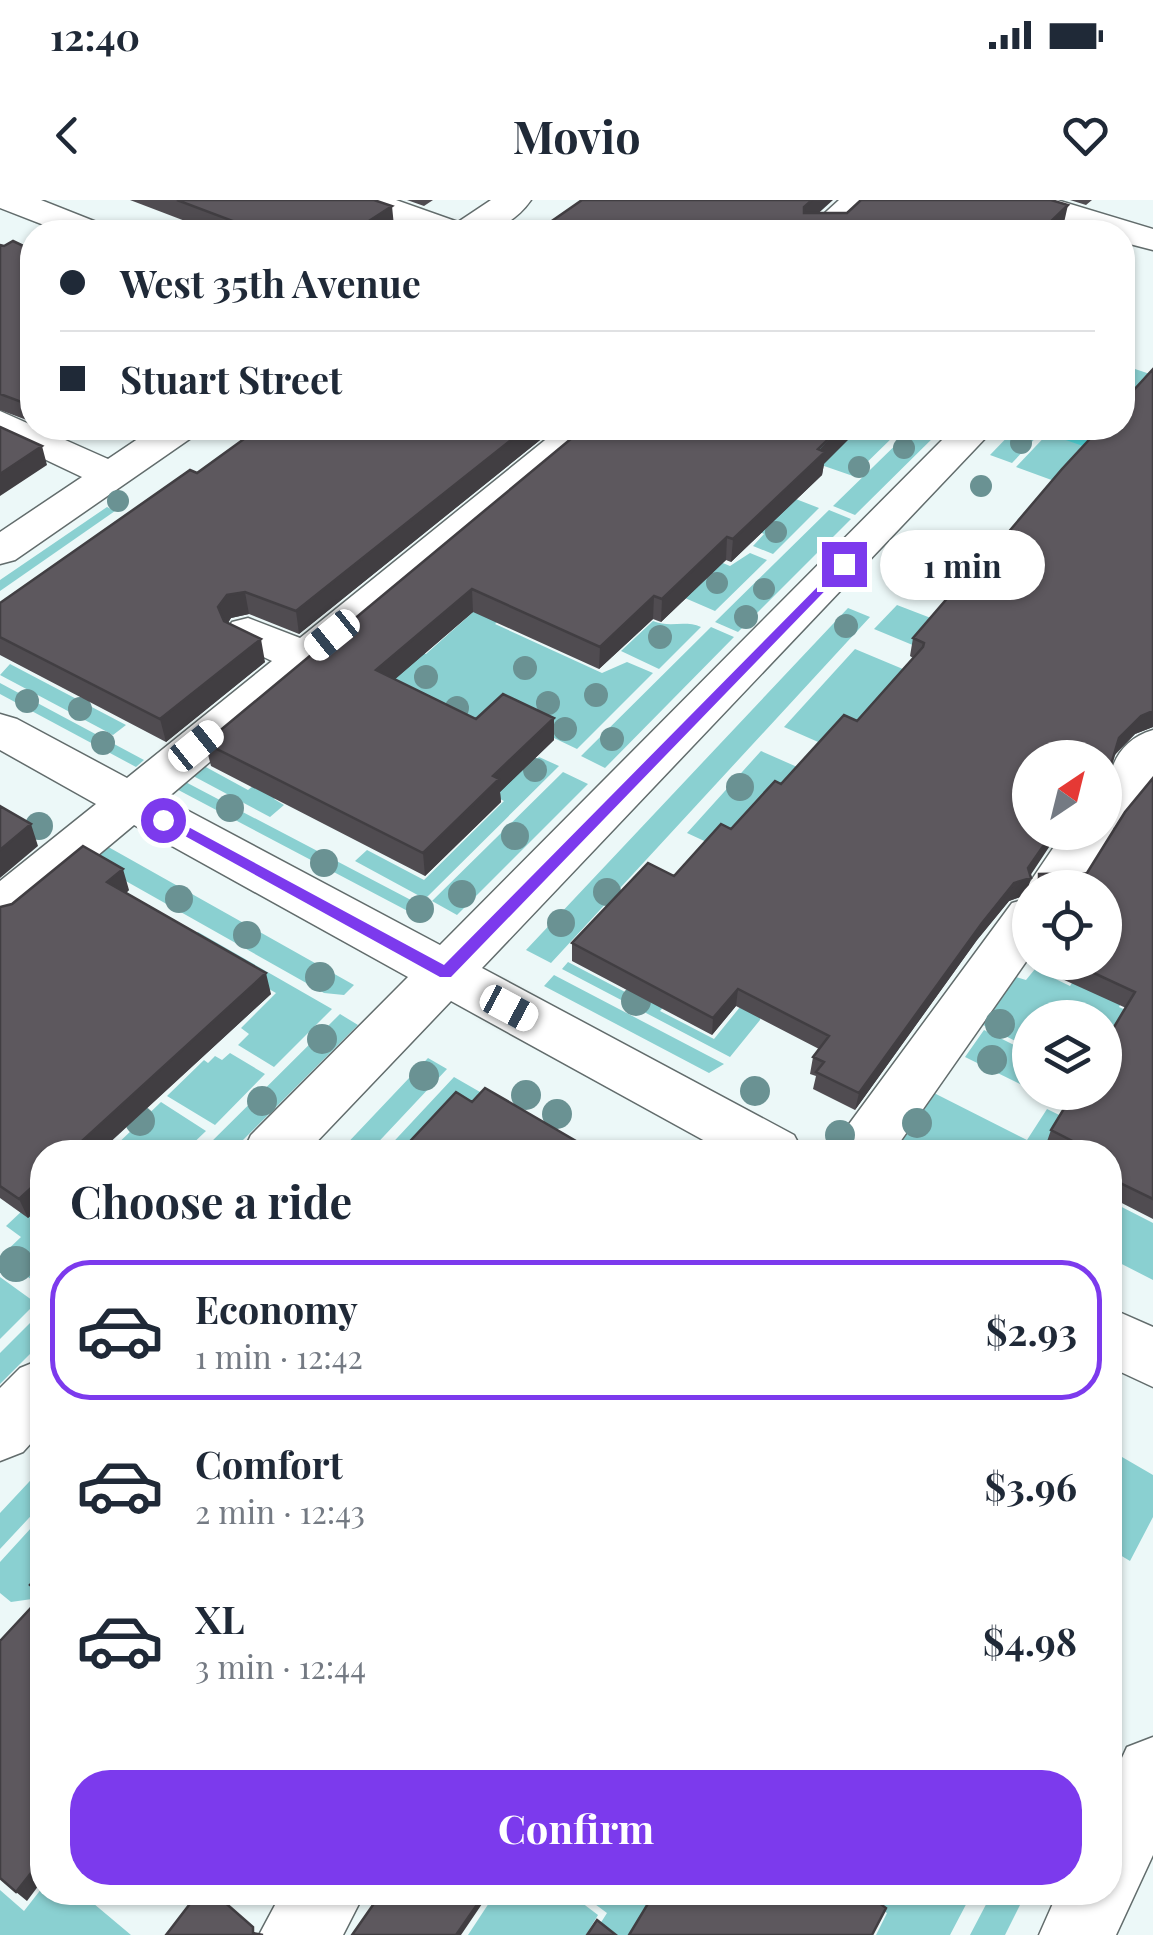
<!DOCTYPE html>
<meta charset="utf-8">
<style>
body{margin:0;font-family:"Playfair Display",serif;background:#f6f6f7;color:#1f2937;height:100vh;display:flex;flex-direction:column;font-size:38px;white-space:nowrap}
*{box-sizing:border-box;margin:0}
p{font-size:32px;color:#747a83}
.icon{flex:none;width:55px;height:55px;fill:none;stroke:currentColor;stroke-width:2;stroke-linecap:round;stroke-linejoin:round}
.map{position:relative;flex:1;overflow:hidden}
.side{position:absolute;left:30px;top:940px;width:1092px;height:765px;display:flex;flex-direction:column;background:#fff;border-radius:40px;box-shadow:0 2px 8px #0004}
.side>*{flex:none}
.banner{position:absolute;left:20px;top:20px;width:1115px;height:220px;border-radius:40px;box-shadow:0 2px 8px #0004;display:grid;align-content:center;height:220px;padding:0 40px;background:#fff}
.needle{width:65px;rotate:35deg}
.buttons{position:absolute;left:1012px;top:540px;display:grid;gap:20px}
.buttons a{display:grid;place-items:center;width:110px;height:110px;border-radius:50%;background:#fff;box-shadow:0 2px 8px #0004;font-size:50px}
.end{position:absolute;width:45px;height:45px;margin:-22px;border:12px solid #7c3aed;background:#fff;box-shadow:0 0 0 5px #fff}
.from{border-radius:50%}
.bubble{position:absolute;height:70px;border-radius:35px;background:#fff;box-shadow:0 2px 8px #0004;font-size:32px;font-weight:700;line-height:70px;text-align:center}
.car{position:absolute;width:30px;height:60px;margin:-30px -15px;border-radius:12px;box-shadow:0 0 8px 2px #0007;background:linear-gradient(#fff 24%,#345 0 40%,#fff 0 76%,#345 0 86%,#fff 0)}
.banner b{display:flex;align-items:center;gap:35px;height:95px;font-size:38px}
.banner b+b{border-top:2px solid #e0e1e3}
.banner i{width:25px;height:25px;background:#1f2937}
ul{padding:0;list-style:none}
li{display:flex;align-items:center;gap:30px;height:140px;margin:0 20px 15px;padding:0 20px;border:5px solid transparent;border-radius:40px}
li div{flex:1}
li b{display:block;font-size:38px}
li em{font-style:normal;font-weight:700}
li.current{border-color:#7c3aed}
li>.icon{width:90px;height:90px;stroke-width:1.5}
h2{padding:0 40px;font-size:45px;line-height:120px}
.action{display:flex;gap:20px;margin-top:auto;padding:20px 40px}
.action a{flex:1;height:115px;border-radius:40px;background:#7c3aed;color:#fff;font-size:40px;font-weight:700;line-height:115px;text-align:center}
.status{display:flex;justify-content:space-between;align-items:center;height:70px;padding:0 50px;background:#fff;direction:ltr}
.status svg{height:28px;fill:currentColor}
header{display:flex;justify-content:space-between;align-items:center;height:130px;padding:0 40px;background:#fff;font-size:45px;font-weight:700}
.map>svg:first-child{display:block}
</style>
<div class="status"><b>12:40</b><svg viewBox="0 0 49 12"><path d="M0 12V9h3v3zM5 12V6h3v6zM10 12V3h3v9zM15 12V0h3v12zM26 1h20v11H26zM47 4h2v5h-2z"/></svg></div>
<header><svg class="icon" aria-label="back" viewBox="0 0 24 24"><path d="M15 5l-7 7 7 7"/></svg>Movio<svg class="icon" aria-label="heart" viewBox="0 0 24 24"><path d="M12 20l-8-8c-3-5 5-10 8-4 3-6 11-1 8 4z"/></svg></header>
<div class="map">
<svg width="1153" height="1735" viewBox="0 0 1153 1735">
<rect width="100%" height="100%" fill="#ecf8f8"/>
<path fill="#8ad0d1" d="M 1123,165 L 1153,175 L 1128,224 L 1057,282 L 1016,267 L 1053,228 L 1122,228 Z
M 714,228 L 884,228 L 897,233 L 853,276 Z
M 913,228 L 943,228 L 855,315 L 833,306 Z
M 1016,228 L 1045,228 L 1012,263 L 990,255 Z
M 783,294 L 819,308 L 773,354 L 753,346 L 764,334 L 754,329 Z
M 107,307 L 115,311 L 0,391 L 0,380 Z
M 829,310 L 851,319 L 738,432 L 715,422 Z
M 632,325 L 730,366 L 750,353 L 767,360 L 715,411 L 678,395 Z
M 534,388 L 495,424 L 602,473 L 627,462 L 653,473 L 577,549 L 504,514 L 476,540 L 370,488 L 362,425 L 426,454 L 472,413 L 425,391 Z
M 897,405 L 936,420 L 915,446 L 874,429 Z
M 848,408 L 870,417 L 551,763 L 526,750 Z
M 653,421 C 669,428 685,420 701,427 L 659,469 L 621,451 Z
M 711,427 L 734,437 L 605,568 L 581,556 Z
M 855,449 L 910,472 L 861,528 L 825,545 L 784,527 Z
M 10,464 L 126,525 L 113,535 L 0,475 Z
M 0,483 L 144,560 L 136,567 L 0,494 Z
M 481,541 L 531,565 L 539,557 L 559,566 L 425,699 L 355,661 L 367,650 L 424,680 L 504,601 L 468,582 Z
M 761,551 L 804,570 L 713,645 L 687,633 Z
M 193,560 L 248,590 L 263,578 L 284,589 L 274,599 L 284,605 L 270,617 L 182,570 Z
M 563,572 L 588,584 L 457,715 L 432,701 Z
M 176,577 L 430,710 L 421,718 L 167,584 Z
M 103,644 L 354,785 L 344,795 L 324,793 L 85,658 Z
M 688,722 L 722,738 L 660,811 L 714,839 L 766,775 L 760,820 L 730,857 L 562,769 L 568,762 L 627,793 Z
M 198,732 L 332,809 L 274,867 L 238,845 L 249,834 L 241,828 L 276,793 L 186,742 Z
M 1105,762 L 1127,792 L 1119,807 L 1153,823 L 1105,885 L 1105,818 L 1030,818 L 1030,848 L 983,825 L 1016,777 L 1026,780 L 1035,769 L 1070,786 L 1085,763 Z
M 554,775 L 724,864 L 709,873 L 544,786 Z
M 340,814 L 358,825 L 231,952 L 201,952 Z
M 984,830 L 1030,853 L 1030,889 L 965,857 Z
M 230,853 L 265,874 L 215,925 L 167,896 L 204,860 L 208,863 L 215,856 L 222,860 Z
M 428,858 L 447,869 L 369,952 L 339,952 Z
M 454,877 L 487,896 L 409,952 L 384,952 Z
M 934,893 L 1027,940 L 1047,909 L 1092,931 L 1078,952 L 910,952 L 898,946 Z
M 161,902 L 206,931 L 184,952 L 109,952 Z
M 1110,1001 L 1153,1023 L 1153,1080 L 1110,1058 Z
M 23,1010 L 34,1018 L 42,1010 L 42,1087 L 0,1057 L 21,1037 L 6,1026 Z
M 0,1077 L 36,1103 L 0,1139 Z
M 42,1111 L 42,1142 L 0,1184 L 0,1153 Z
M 1110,1250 L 1153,1275 L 1153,1317 L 1130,1361 L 1110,1349 Z
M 42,1268 L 42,1304 L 0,1349 L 0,1313 Z
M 42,1316 L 42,1387 L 32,1399 L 11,1402 L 0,1393 L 0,1362 Z
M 42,1688 L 42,1692 L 81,1693 L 131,1735 L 0,1735 L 0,1690 L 24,1711 Z
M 477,1693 L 569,1693 L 598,1715 L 586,1735 L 468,1735 L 489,1703 Z
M 580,1693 L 688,1693 L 733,1735 L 614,1735 L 600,1724 L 607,1713 Z
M 872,1693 L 972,1693 L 950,1735 L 876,1735 L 887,1713 L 868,1700 Z
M 992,1693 L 1026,1693 L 1005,1735 L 970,1735 Z"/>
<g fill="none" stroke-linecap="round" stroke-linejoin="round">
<path fill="#4fd6d9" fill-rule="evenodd" d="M 1064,231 L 1110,247 L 1112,250 L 1106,254 L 1060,238 L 1058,235 Z"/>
<g stroke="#626c6c" stroke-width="3">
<path id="minor" d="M 0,0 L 41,0 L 104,25 L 109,32 L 62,32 L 0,8 Z
M 347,0 L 396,0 L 458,22 L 491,0 L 531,0 C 489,60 406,27 352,7 Z
M 839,0 L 877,0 L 842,32 L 804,32 Z
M 1004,0 L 1057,0 L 1153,29 L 1153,50 L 1122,42 L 1122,32 L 1092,32 L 1009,7 Z
M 0,211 L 108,259 L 154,228 L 200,228 L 194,236 L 15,360 L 0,364 L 0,332 L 82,277 L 0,238 Z
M 560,228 L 604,228 L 166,599 L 440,745 L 954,228 L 995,228 L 482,768 L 794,935 L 803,952 L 725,952 L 451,801 L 307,952 L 243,952 L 251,935 L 408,777 L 134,625 L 18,722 L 0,728 L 0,681 L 96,604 L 0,550 L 0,514 L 17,519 L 127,578 L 272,461 L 232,442 L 226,432 L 232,422 L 248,418 L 300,438 Z
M 1153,530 L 1153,581 L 1122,625 L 1113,628 L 1116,632 L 1078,688 L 1030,688 L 1030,696 L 1026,688 L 1064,632 L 1105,632 C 1105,592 1105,544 1153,530 Z
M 1030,698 L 1030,756 L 893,952 L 833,952 L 841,935 L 1012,703 Z
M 1110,1108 L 1153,1127 L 1153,1187 L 1110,1167 Z
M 42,1159 L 42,1231 L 23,1252 L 0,1261 L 0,1188 L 20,1168 Z
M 1153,1537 L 1153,1655 L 1116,1735 L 1039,1735 L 1058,1692 L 1110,1692 L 1110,1584 L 1127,1547 Z
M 282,1692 L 365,1692 L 343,1735 L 259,1735 Z"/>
</g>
<use href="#minor" fill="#fff" fill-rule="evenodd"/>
</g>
<g fill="#6a9293">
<circle cx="1021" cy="243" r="11"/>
<circle cx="904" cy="248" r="11"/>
<circle cx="859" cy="267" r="11"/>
<circle cx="981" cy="286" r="11"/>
<circle cx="118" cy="301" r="11"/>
<circle cx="776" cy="332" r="11"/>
<circle cx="717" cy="383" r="11"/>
<circle cx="764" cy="389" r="11"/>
<circle cx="746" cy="417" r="12"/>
<circle cx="846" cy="426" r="12"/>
<circle cx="660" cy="437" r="12"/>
<circle cx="525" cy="468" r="12"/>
<circle cx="426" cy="477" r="12"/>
<circle cx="596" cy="495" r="12"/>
<circle cx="27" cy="501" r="12"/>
<circle cx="548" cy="503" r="12"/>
<circle cx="457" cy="508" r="12"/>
<circle cx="80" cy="509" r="12"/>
<circle cx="565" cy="529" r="12"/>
<circle cx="612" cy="539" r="12"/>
<circle cx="103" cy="543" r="12"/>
<circle cx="535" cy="570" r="12"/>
<circle cx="740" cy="587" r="14"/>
<circle cx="230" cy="608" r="14"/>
<circle cx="39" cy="626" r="14"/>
<circle cx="515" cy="636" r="14"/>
<circle cx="324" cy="663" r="14"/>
<circle cx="607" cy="692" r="14"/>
<circle cx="462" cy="694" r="14"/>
<circle cx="179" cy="699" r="14"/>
<circle cx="420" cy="709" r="14"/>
<circle cx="561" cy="723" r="14"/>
<circle cx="247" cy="735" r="14"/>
<circle cx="320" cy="777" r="15"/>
<circle cx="636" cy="801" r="15"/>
<circle cx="1000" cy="824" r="15"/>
<circle cx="322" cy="839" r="15"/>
<circle cx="992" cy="860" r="15"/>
<circle cx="424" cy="876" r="15"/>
<circle cx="755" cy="891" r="15"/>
<circle cx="526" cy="895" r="15"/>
<circle cx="262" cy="901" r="15"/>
<circle cx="557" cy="914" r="15"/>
<circle cx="140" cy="921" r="15"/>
<circle cx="917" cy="923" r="15"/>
<circle cx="840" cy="935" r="15"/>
<circle cx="16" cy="1064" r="18"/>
</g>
<path fill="#504c51" d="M 130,0 L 374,0 L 394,26 L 383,32 L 214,32 Z
M 407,0 L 433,0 L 424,6 Z
M 1070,0 L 1092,0 L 1086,5 Z
M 0,45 L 32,50 L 32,222 L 0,210 Z
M 1153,169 L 1153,527 L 1135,534 L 1114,556 L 1110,568 L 1107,611 L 1105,617 L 1105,558 L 1030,558 L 1030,675 L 1026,695 L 1009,701 L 977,740 L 855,910 L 813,889 L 816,876 L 810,874 L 813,857 L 819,849 L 736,806 L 712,835 L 572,761 L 572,743 L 674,676 L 731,629 L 781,584 L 857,521 L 913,458 L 910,456 L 913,438 L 955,395 Z
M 259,228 L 555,228 L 299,434 L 249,414 L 231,418 L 228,423 L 265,462 L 166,542 L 0,455 L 0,403 L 197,273 Z
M 584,228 L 824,264 L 822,275 L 731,362 L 726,360 L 661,422 L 653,419 L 599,469 L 473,412 L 395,479 L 476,519 L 554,518 L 554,540 L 500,592 L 501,602 L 425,676 L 211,566 L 205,543 Z
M 1153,577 L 1153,1019 L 1110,997 L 1110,952 L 1056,952 L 1045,947 L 1051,930 L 1126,808 L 1029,764 L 1030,761 L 1030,762 L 1105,762 L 1105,688 L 1035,688 L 1039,674 L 1087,673 Z
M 129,690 L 126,693 L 271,794 L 28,1018 L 0,998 L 0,707 Z"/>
<path fill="#413e42" d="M 812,0 L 833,0 L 801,29 L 804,7 Z
M 1068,5 L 1063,27 L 1057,32 L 1040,32 Z
M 392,6 L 394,26 L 383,32 L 352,32 Z
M 526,228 L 555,228 L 299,434 L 296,411 Z
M 840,228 L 860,228 L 824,264 L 822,275 L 731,362 L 733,339 Z
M 42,246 L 47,265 L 0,296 L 0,274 Z
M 727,337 L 726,360 L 661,422 L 662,399 Z
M 472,389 L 473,412 L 379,493 L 376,470 Z
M 245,392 L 249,414 L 231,418 L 223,430 L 218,407 L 227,395 Z
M 654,396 L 653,419 L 599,469 L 600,447 Z
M 261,439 L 265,462 L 166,542 L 160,519 Z
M 1153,511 L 1153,527 L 1135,534 L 1113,556 L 1119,538 L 1141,516 Z
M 554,518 L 554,540 L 500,592 L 501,602 L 425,676 L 423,653 L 493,576 Z
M 31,624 L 38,646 L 0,678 L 0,650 Z
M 1053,632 L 1059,632 L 1028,679 L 1031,678 L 1026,695 L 1009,701 L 977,740 L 855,910 L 859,893 L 982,723 L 1028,668 Z
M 123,669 L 129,690 L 114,704 L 107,682 Z
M 266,773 L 271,794 L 99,952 L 70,952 Z
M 738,789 L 736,806 L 712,835 L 713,818 Z
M 42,978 L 42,1005 L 28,1018 L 19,999 Z
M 42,1659 L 42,1681 L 27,1701 L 16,1692 Z
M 481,1699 L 482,1704 L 461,1735 L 456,1735 Z"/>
<path fill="#5d585e" stroke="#413e42" stroke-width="2.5" d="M 177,0 L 374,0 L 392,6 L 352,32 L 262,32 Z
M 582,0 L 812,0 L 804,7 L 804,13 L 847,13 L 861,0 L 1051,0 L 1068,5 L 1040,32 L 536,32 Z
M 13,41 L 32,50 L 32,206 L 0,194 L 0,45 L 4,46 Z
M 1153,169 L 1153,511 L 1141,516 L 1119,538 L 1110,568 L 1107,611 L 1105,611 L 1105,558 L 1030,558 L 1030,632 L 1053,632 L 1028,668 L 1031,678 L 1014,683 L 982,723 L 859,893 L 816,872 L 824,862 L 813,857 L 829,836 L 738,789 L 713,818 L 572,743 L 648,663 L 674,676 L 721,624 L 731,629 L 775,581 L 781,584 L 844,515 L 857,521 L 923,447 L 924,443 L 913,438 L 951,394 L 955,395 L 1062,269 L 1100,228 L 1122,228 L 1122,203 Z
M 0,227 L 42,246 L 0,274 Z
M 259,228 L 526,228 L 296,411 L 245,392 L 227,395 L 218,407 L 224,421 L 261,439 L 160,519 L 0,437 L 0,403 L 190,270 L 197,273 Z
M 584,228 L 840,228 L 818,249 L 825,252 L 733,339 L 727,337 L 662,399 L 654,396 L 600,447 L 472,389 L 376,470 L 476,519 L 503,494 L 554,518 L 493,576 L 499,579 L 423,653 L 205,543 Z
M 1153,578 L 1153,999 L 1110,978 L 1110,952 L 1094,952 L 1051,930 L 1074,892 L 1105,892 L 1105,842 L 1135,792 L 1070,762 L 1105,762 L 1105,688 L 1039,688 L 1039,674 L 1087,673 L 1125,612 Z
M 0,606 L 31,624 L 0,650 Z
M 83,646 L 123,669 L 107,682 L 266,773 L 70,952 L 42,952 L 42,978 L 19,999 L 0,986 L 0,707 L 12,704 Z
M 485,888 L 588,948 L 584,952 L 400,952 L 456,892 L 472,902 Z
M 42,1372 L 42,1395 L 30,1385 Z
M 42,1396 L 42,1659 L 16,1692 L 0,1678 L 0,1441 Z
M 199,1692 L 213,1692 L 253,1727 L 253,1733 L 263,1735 L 166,1735 Z
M 382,1692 L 472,1692 L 481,1699 L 456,1735 L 352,1735 Z
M 655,1692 L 872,1692 L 870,1696 L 886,1708 L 872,1735 L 629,1735 Z
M 597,1720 L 616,1735 L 587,1735 Z"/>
<path fill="#7c3aed" d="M 844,360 L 850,364 L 848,367 L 451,777 L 440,777 L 156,620 L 168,616 L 444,765 Z"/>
</svg>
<div class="buttons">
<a><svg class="needle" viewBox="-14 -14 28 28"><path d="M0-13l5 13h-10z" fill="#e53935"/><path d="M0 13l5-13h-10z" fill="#747a83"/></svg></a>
<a><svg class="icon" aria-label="locate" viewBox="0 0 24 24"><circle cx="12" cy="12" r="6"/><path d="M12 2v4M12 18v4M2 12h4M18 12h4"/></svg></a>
<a><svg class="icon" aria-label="layers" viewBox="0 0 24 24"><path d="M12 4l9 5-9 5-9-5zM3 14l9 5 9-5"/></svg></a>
</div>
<i class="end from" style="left:163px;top:620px"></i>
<i class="end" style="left:844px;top:364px"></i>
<div class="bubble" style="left:880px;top:330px;width:165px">1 min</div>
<i class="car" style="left:332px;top:435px;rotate:231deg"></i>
<i class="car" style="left:196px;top:546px;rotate:51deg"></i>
<i class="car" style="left:509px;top:808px;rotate:118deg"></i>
<div class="banner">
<b><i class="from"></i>West 35th Avenue</b>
<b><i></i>Stuart Street</b>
</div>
<section class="side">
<h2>Choose a ride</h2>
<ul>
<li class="current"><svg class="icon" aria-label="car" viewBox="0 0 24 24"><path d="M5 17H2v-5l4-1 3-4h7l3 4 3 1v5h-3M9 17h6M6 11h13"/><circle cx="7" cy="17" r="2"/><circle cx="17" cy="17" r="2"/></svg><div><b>Economy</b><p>1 min · 12:42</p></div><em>$2.93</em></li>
<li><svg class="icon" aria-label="car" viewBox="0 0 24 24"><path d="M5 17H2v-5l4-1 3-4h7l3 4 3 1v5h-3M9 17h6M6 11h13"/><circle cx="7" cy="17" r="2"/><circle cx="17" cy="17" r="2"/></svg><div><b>Comfort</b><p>2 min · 12:43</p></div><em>$3.96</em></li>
<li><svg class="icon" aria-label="car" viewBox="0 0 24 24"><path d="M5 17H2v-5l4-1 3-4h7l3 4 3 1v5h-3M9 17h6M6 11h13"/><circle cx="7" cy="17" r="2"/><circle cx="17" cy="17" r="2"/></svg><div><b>XL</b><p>3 min · 12:44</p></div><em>$4.98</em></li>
</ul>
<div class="action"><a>Confirm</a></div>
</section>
</div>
